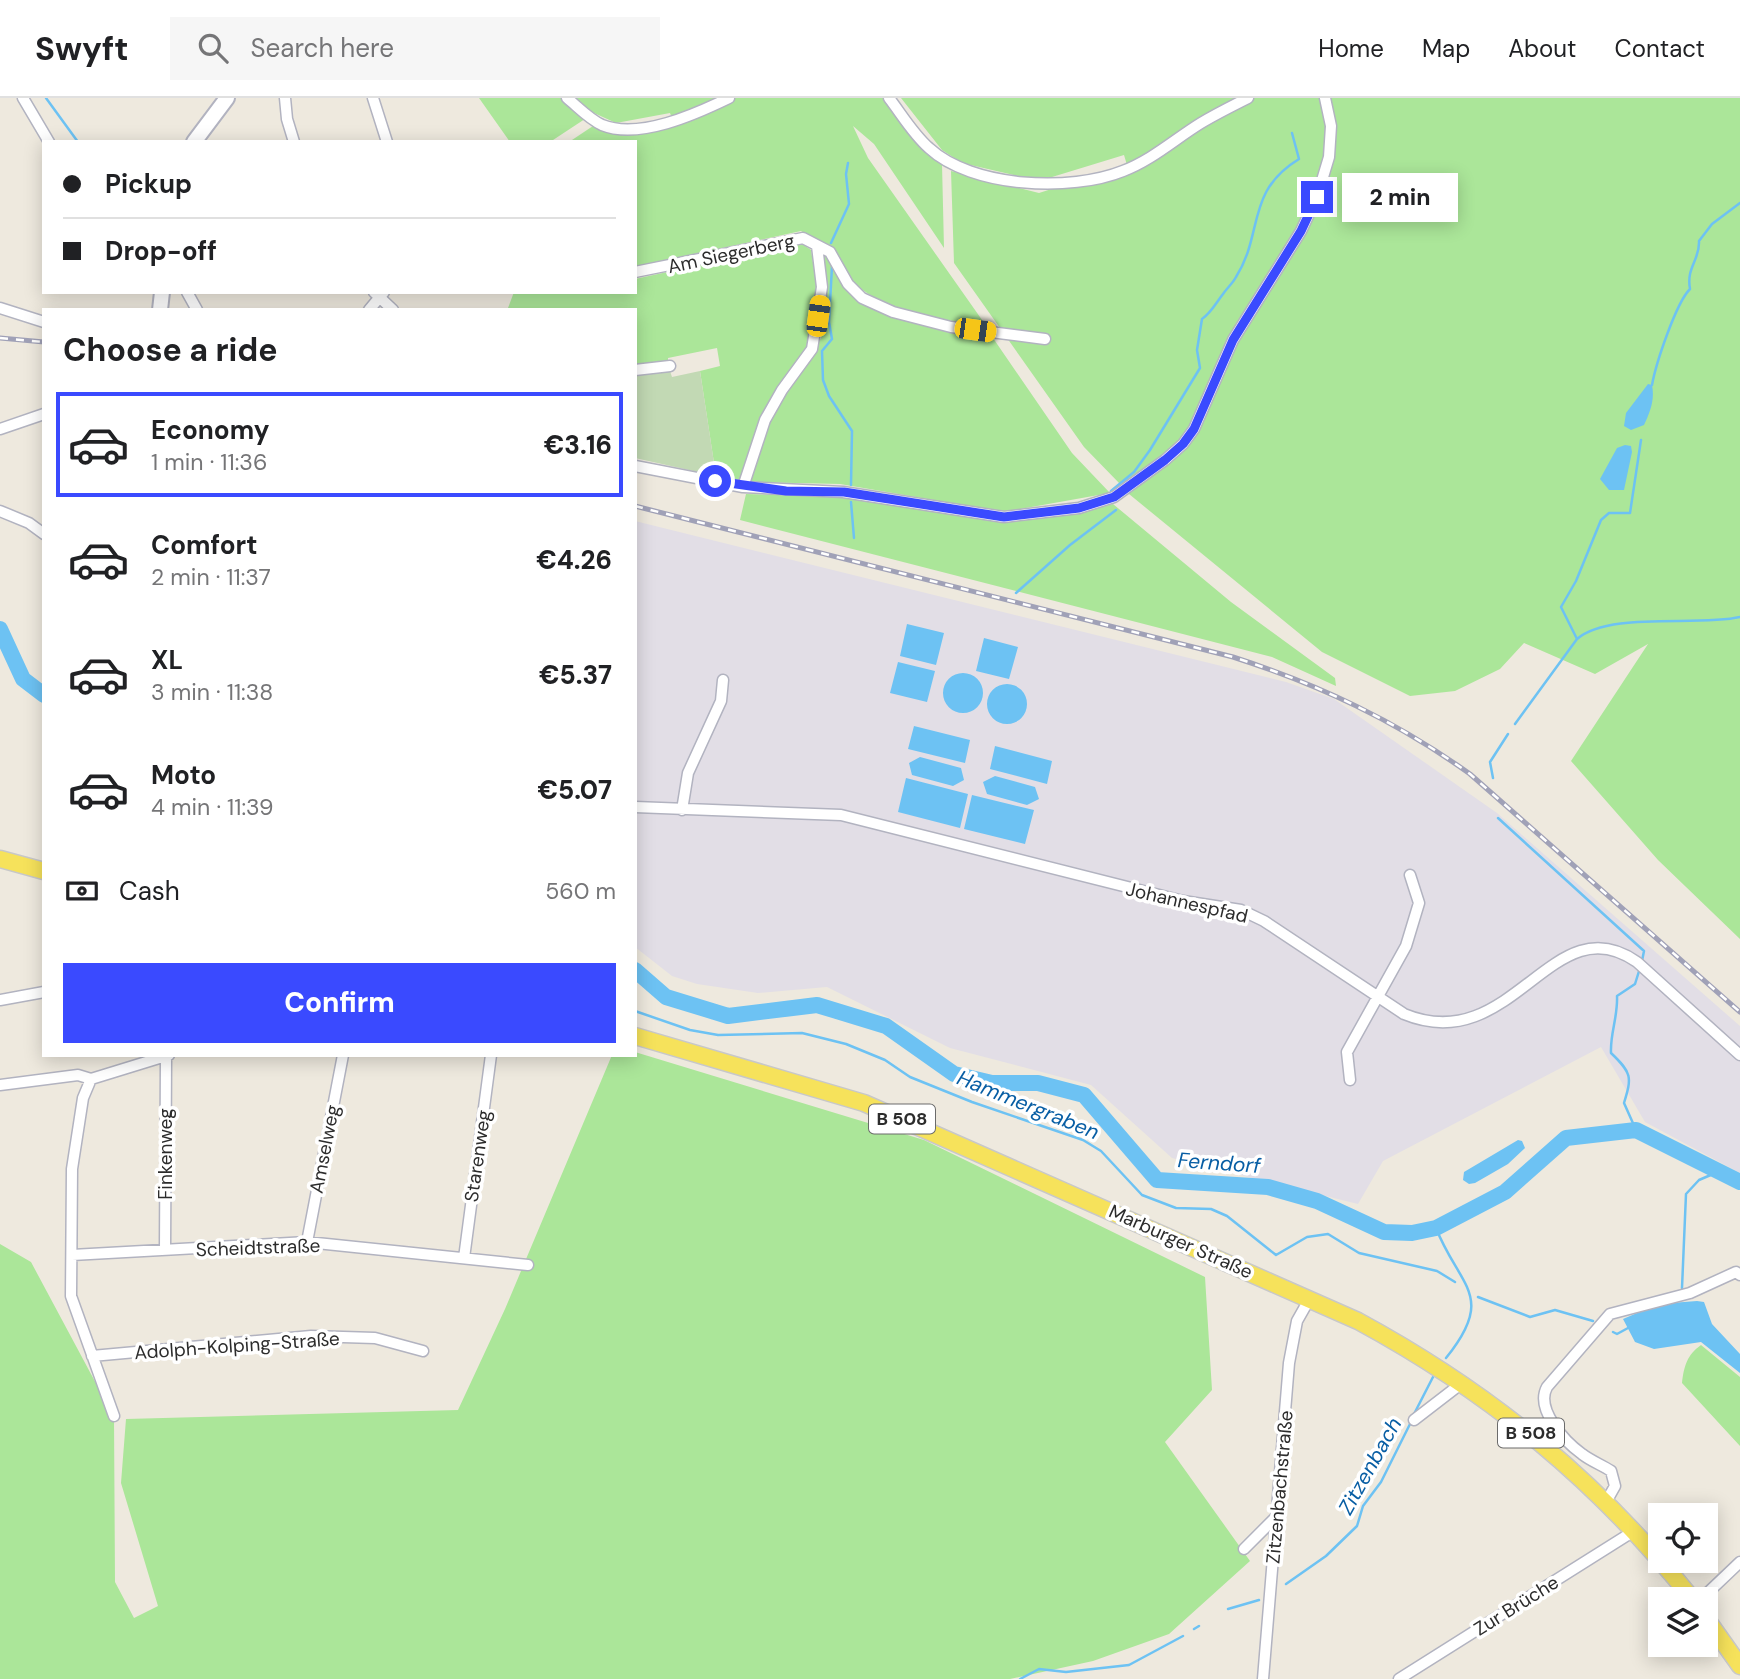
<!DOCTYPE html>
<meta charset="utf-8">
<style>
body{margin:0;font-family:"DM Sans",sans-serif;background:#f6f6f6;color:#202124;height:100vh;display:flex;flex-direction:column;font-size:26px;white-space:nowrap}
*{box-sizing:border-box;margin:0}
p{font-size:23px;color:#757577}
.icon{flex:none;width:38px;height:38px;fill:none;stroke:currentColor;stroke-width:2;stroke-linecap:round;stroke-linejoin:round}
.map{position:relative;flex:1;overflow:hidden}
.details{position:absolute;left:42px;top:210px;width:595px;height:749px;display:flex;flex-direction:column;background:#fff;border-radius:0px;box-shadow:0 4px 18px #0003}
.details>*{flex:none}
.guide{position:absolute;left:42px;top:42px;width:595px;height:154px;border-radius:0px;box-shadow:0 4px 18px #0003;display:grid;align-content:center;height:154px;padding:0 21px;background:#fff}
.tools{position:absolute;left:1648px;top:1405px;display:grid;gap:14px}
.tools a{display:grid;place-items:center;width:70px;height:70px;border-radius:0px;background:#fff;box-shadow:0 4px 18px #0003;font-size:35px}
.end{position:absolute;width:32px;height:32px;margin:-16px;border:9px solid #3a4aff;background:#fff;box-shadow:0 0 0 4px #fff}
.from{border-radius:50%}
.bubble{position:absolute;height:49px;border-radius:0px;background:#fff;box-shadow:0 4px 18px #0003;font-size:23px;font-weight:800;line-height:49px;text-align:center}
.car{position:absolute;width:21px;height:42px;margin:-21px -10px;border-radius:9px;box-shadow:0 0 5px 2px #0007;background:linear-gradient(#f5c518 24%,#345 0 40%,#f5c518 0 76%,#345 0 86%,#f5c518 0)}
.guide b{display:flex;align-items:center;gap:24px;height:66px;font-size:26px}
.guide b+b{border-top:2px solid #e0e0e0}
.guide i{width:18px;height:18px;background:#202124}
ul{padding:0;list-style:none}
li{display:flex;align-items:center;gap:21px;height:105px;margin:0 14px 10px;padding:0 7px;border:4px solid transparent;border-radius:0px}
li div{flex:1}
li b{display:block;font-size:26px}
li em{font-style:normal;font-weight:800}
li.current{border-color:#3a4aff}
li>.icon{width:63px;height:63px;stroke-width:1.5}
h2{padding:0 21px;font-size:32px;line-height:84px}
.pay{display:flex;align-items:center;gap:18px;height:77px;padding:0 21px;font-size:26px}
.pay p{margin-inline-start:auto}
.primary-button{display:flex;gap:14px;margin-top:auto;padding:14px 21px}
.primary-button a{flex:1;height:80px;border-radius:0px;background:#3a4aff;color:#fff;font-size:28px;font-weight:800;line-height:80px;text-align:center}
header{display:flex;align-items:center;gap:42px;box-sizing:border-box;height:98px;padding:0 35px;background:#fff;border-bottom:2px solid #e0e0e0}
header strong{font-size:33px}
nav{display:flex;gap:38px;margin-inline-start:auto;font-size:24px}
.search{width:490px;height:63px;background:#f6f6f6;display:flex;align-items:center;gap:18px;box-sizing:border-box;padding:0 24px;border-radius:0px;color:#757577;font-size:26px}
.map>svg:first-child{display:block}
</style>
<header>
<strong>Swyft</strong>
<div class="search"><svg class="icon" aria-label="search" viewBox="0 0 24 24"><circle cx="10" cy="10" r="6"/><path d="M15 15l6 6"/></svg>Search here</div>
<nav><a>Home</a><a>Map</a><a>About</a><a>Contact</a></nav>
</header>
<div class="map">
<svg width="1740" height="1581" viewBox="0 0 1740 1581">
<rect width="100%" height="100%" fill="#eee9de"/>
<path fill="#e2dee6" d="M 635,423 L 1286,584 L 1334,601 L 1497,715 L 1740,928 L 1740,1075 L 1645,1024 L 1601,949 L 1383,1063 L 1358,1106 L 1172,1060 L 1091,987 L 950,950 L 827,889 L 758,895 L 697,886 L 672,878 L 635,849 Z"/>
<path fill="#abe699" d="M 479,0 L 886,0 L 942,66 L 944,150 L 874,46 L 853,28 L 868,60 L 987,229 C 950,223 883,213 857,187 L 855,201 L 891,219 L 993,240 L 1072,355 L 1110,395 L 1004,414 L 840,386 L 750,384 L 769,324 L 821,240 L 823,147 L 801,133 L 635,169 L 635,44 L 569,44 L 593,28 L 611,34 L 675,28 L 670,15 L 616,25 L 594,15 L 550,44 L 510,44 Z
M 901,0 L 1740,0 L 1740,841 L 1658,762 L 1571,663 L 1648,546 L 1595,576 L 1524,545 L 1500,571 L 1455,593 L 1410,598 L 1322,554 L 1129,396 L 1139,379 L 1120,386 L 1084,349 L 954,165 L 951,73 L 1039,95 L 1127,67 L 1124,57 L 1039,83 L 962,65 L 942,52 Z
M 801,145 L 811,152 L 817,190 L 807,250 L 760,321 L 739,383 L 716,378 L 700,273 L 720,268 L 717,250 L 668,260 L 668,263 L 635,267 L 635,212 L 508,210 L 514,194 L 635,194 L 635,181 Z
M 746,396 L 843,399 L 1006,424 L 1081,415 L 1113,406 L 1231,504 L 1335,580 L 1336,588 L 1272,559 L 740,422 Z
M 635,954 L 924,1042 L 1205,1179 L 1212,1292 L 1165,1344 L 1250,1463 L 1169,1536 L 1093,1563 L 1010,1581 L 0,1581 L 0,1146 L 31,1164 L 114,1319 L 115,1484 L 134,1520 L 158,1508 L 121,1385 L 126,1321 L 458,1312 L 505,1211 L 612,957 L 635,957 Z
M 1701,1247 L 1740,1279 L 1740,1348 L 1682,1285 C 1684,1268 1687,1257 1701,1247 Z"/>
<path fill="#c2d9b4" d="M 670,273 L 672,279 L 700,273 L 716,378 L 635,360 L 635,277 Z"/>
<path fill="#6dc2f3" d="M 1648,286 L 1652,287 C 1655,302 1650,314 1644,327 L 1631,332 L 1624,328 L 1626,315 Z
M 1625,347 L 1631,348 L 1632,354 L 1624,392 L 1609,392 L 1600,381 L 1617,350 Z
M 907,526 L 944,535 L 936,567 L 900,558 Z
M 984,540 L 1018,549 L 1009,581 L 976,573 Z
M 898,564 L 935,573 L 927,604 L 890,595 Z
M943 595a20 20 0 1 1 40 0a20 20 0 1 1-40 0Z
M987 606a20 20 0 1 1 40 0a20 20 0 1 1-40 0Z
M 914,628 L 970,642 L 965,665 L 908,651 Z
M 995,648 L 1052,663 L 1047,686 L 990,671 Z
M 920,659 L 961,670 L 964,682 L 953,688 L 912,677 L 909,665 Z
M 995,678 L 1035,689 L 1039,701 L 1027,707 L 987,696 L 983,684 Z
M 906,680 L 968,696 L 960,730 L 898,714 Z
M 972,697 L 1034,712 L 1025,746 L 964,731 Z
M 1518,1042 L 1522,1043 L 1525,1050 L 1508,1066 L 1475,1085 L 1469,1086 L 1463,1082 L 1464,1074 Z
M 1697,1203 L 1704,1204 L 1712,1226 L 1740,1256 L 1740,1275 L 1701,1244 L 1654,1251 L 1635,1244 L 1623,1221 L 1658,1206 Z"/>
<g fill="none" stroke-linecap="round" stroke-linejoin="round">
<path stroke="#6dc2f3" stroke-width="2.5" d="M 46,0 L 78,44
M 831,145 L 849,106 L 846,76 L 848,65
M 832,168 L 829,224 L 832,241 L 822,253 L 823,282 L 829,298 L 852,333 L 851,387
M 1652,287 C 1656,265 1676,205 1690,191 C 1686,169 1700,162 1699,143 L 1712,126 L 1740,105
M 1111,393 L 1134,374 L 1150,352 L 1200,270 L 1197,252 L 1202,221 C 1211,215 1216,205 1223,196 C 1227,190 1233,185 1236,179 C 1264,135 1245,94 1299,61 L 1292,35
M 851,404 L 854,440
M 1016,495 L 1070,447 L 1116,412
M 1577,541 C 1609,513 1698,529 1740,519
M 1515,626 L 1577,541 L 1561,509 L 1576,483 L 1601,422 L 1609,415 L 1630,415 L 1641,342
M 1493,680 L 1490,664 L 1508,636
M 1498,720 L 1644,853 L 1642,863
M 635,913 L 690,932 L 718,937 L 802,935 L 846,946 L 885,962 L 910,979 L 972,1004 L 1083,1042 L 1101,1053 L 1142,1097 L 1176,1110 L 1211,1111 L 1227,1118 L 1276,1157 L 1307,1139 L 1328,1136 L 1359,1155 L 1437,1173 L 1455,1184
M 1636,1032 L 1624,1005 C 1632,979 1632,975 1611,955 C 1610,935 1618,919 1617,898 L 1635,886 L 1640,870
M 1436,1130 C 1459,1189 1497,1197 1446,1260
M 1682,1190 L 1686,1096 L 1699,1082 L 1720,1073
M 1478,1199 L 1530,1219 L 1555,1212 L 1593,1223
M 1613,1234 L 1617,1236 L 1628,1230
M 1413,1318 L 1433,1279
M 1286,1486 L 1326,1458 L 1357,1428 L 1363,1408 L 1381,1384 L 1411,1324
M 1228,1511 L 1259,1502
M 1194,1531 L 1199,1528
M 1020,1581 L 1039,1571 L 1066,1574 L 1129,1567 L 1183,1538"/>
<path stroke="#6dc2f3" stroke-width="16" d="M 0,531 L 23,581 L 44,597
M 635,872 L 666,899 L 728,918 L 817,907 L 886,928 L 954,976 L 992,985 L 1038,985 L 1084,997 L 1157,1082 L 1268,1089 L 1317,1103 L 1384,1134 L 1412,1135 L 1436,1130 L 1505,1094 L 1566,1040 L 1636,1032 L 1740,1084"/>
<g stroke="#b2b3c0" stroke-width="13">
<path id="minor" d="M 23,0 L 49,44
M 285,0 L 287,21 L 294,44
M 373,0 L 387,44
M 567,0 C 578,9 589,21 602,27 C 639,42 696,16 729,0
M 889,0 C 902,17 913,36 929,50 C 972,90 1071,94 1123,73 C 1152,62 1175,41 1201,25 C 1216,16 1232,8 1248,0
M 635,174 L 803,140 L 830,154 L 848,186 L 862,200 L 893,214 L 951,229 L 1045,241
M 187,194 L 197,212
M 374,194 L 393,212
M 0,210 L 44,224
M 369,212 L 384,194
M 635,272 L 670,268
M 0,331 L 44,316
M 635,368 L 743,389 L 843,394 L 1004,419 L 1079,410 L 1114,399 L 1165,362 L 1183,346 L 1194,331 L 1233,242 L 1301,133 L 1317,99 L 1329,59 L 1331,28 L 1325,0
M 743,389 L 765,322 L 782,292 L 812,251 L 822,189 L 817,148
M 0,413 L 29,425 L 44,436
M 635,709 L 841,717 L 1183,803 L 1241,812 L 1264,823 L 1404,916 C 1513,961 1552,804 1637,864 L 1740,957
M 682,712 L 688,675 L 721,603 L 723,582
M 0,902 L 44,894
M 91,981 L 83,1000 L 72,1071 L 71,1198 L 114,1318
M 91,981 L 169,957
M 1350,982 L 1347,954 L 1406,848 L 1419,805 L 1410,777
M 0,987 L 78,977 L 91,981
M 307,1144 L 343,957
M 165,1152 L 166,959
M 72,1157 L 307,1144 L 528,1167
M 464,1160 L 491,957
M 92,1258 L 311,1238 L 375,1240 L 423,1253
M 1414,1322 L 1462,1285
M 1606,1404 L 1615,1388 L 1611,1373 C 1602,1367 1591,1363 1582,1356 C 1564,1343 1535,1311 1547,1289 L 1610,1216 L 1690,1195 L 1736,1174 L 1740,1177
M 1244,1451 L 1278,1417
M 1700,1502 L 1740,1464
M 1263,1581 L 1289,1265 L 1297,1223 L 1310,1200
M 1399,1581 L 1634,1433"/>
</g>
<g stroke="#b2b3c0" stroke-width="18">
<path id="secondary" d="M 194,44 L 227,0
M 160,212 L 162,194"/>
</g>
<g stroke="#c8c8c8" stroke-width="19">
<path id="primary" d="M 0,761 L 44,773
M 635,938 L 864,1005 L 1358,1223 C 1491,1295 1598,1383 1693,1502
M 1706,1520 L 1740,1568"/>
</g>
<use href="#minor" stroke="#fff" stroke-width="10"/>
<use href="#secondary" stroke="#fff" stroke-width="14"/>
<use href="#primary" stroke="#f6e25b" stroke-width="16"/>
<g stroke="#a0a1b7" stroke-width="5">
<path id="rail" d="M 0,240 L 44,244
M 635,408 L 1233,559 C 1320,587 1396,623 1470,676 L 1740,914"/>
</g>
<use href="#rail" stroke="#fff" stroke-width="2.5" stroke-dasharray="8" stroke-linecap="butt"/>
</g>
<g fill="none" stroke-linecap="round" stroke-linejoin="round">
<path stroke="#3a4aff" stroke-width="9" d="M 715,383 L 786,393 L 844,394 L 1004,419 L 1079,410 L 1114,399 L 1165,362 L 1183,346 L 1194,331 L 1233,242 L 1301,133 L 1317,99"/>
</g>
<g text-anchor="middle" stroke-width="7" stroke-linejoin="round" paint-order="stroke">
<g fill="#fff" stroke="#6b6b6b" stroke-width="2">
<rect x="869" y="1006.5" width="66" height="29" rx="5"/>
<rect x="1498" y="1320.5" width="66" height="29" rx="5"/>
</g>
<g font-size="18" font-weight="bold" fill="#2c2c2c">
<text x="902" y="1027">B 508</text>
<text x="1531" y="1341">B 508</text>
</g>
<g font-size="19" fill="#2c2c2c" stroke="#fff">
<text transform="translate(731 155) rotate(-12)" y="7">Am Siegerberg</text>
<text transform="translate(1187 804) rotate(13)" y="7">Johannespfad</text>
<text transform="translate(324 1051) rotate(-79)" y="7">Amselweg</text>
<text transform="translate(165 1056) rotate(-90)" y="7">Finkenweg</text>
<text transform="translate(477 1058) rotate(-82)" y="7">Starenweg</text>
<text transform="translate(1181 1143) rotate(24)" y="7">Marburger Straße</text>
<text transform="translate(258 1149) rotate(-2)" y="7">Scheidtstraße</text>
<text transform="translate(237 1247) rotate(-4)" y="7">Adolph-Kolping-Straße</text>
<text transform="translate(1279 1389) rotate(-85)" y="7">Zitzenbachstraße</text>
<text transform="translate(1516 1507) rotate(-32)" y="7">Zur Brüche</text>
</g>
<g font-size="21" font-style="italic" fill="#085ea4" stroke="#fff">
<text transform="translate(1028 1007) rotate(22)" y="7">Hammergraben</text>
<text transform="translate(1219 1065) rotate(4)" y="7">Ferndorf</text>
<text transform="translate(1370 1368) rotate(-61)" y="7">Zitzenbach</text>
</g>
</g>
</svg>
<div class="tools">
<a><svg class="icon" aria-label="locate" viewBox="0 0 24 24"><circle cx="12" cy="12" r="6"/><path d="M12 2v4M12 18v4M2 12h4M18 12h4"/></svg></a>
<a><svg class="icon" aria-label="layers" viewBox="0 0 24 24"><path d="M12 4l9 5-9 5-9-5zM3 14l9 5 9-5"/></svg></a>
</div>
<i class="end from" style="left:715px;top:383px"></i>
<i class="end" style="left:1317px;top:99px"></i>
<div class="bubble" style="left:1342px;top:75px;width:116px">2 min</div>
<i class="car" style="left:818px;top:218px;rotate:8deg"></i>
<i class="car" style="left:975px;top:232px;rotate:98deg"></i>
<div class="guide">
<b><i class="from"></i>Pickup</b>
<b><i></i>Drop-off</b>
</div>
<section class="details">
<h2>Choose a ride</h2>
<ul>
<li class="current"><svg class="icon" aria-label="car" viewBox="0 0 24 24"><path d="M5 17H2v-5l4-1 3-4h7l3 4 3 1v5h-3M9 17h6M6 11h13"/><circle cx="7" cy="17" r="2"/><circle cx="17" cy="17" r="2"/></svg><div><b>Economy</b><p>1 min · 11:36</p></div><em>€3.16</em></li>
<li><svg class="icon" aria-label="car" viewBox="0 0 24 24"><path d="M5 17H2v-5l4-1 3-4h7l3 4 3 1v5h-3M9 17h6M6 11h13"/><circle cx="7" cy="17" r="2"/><circle cx="17" cy="17" r="2"/></svg><div><b>Comfort</b><p>2 min · 11:37</p></div><em>€4.26</em></li>
<li><svg class="icon" aria-label="car" viewBox="0 0 24 24"><path d="M5 17H2v-5l4-1 3-4h7l3 4 3 1v5h-3M9 17h6M6 11h13"/><circle cx="7" cy="17" r="2"/><circle cx="17" cy="17" r="2"/></svg><div><b>XL</b><p>3 min · 11:38</p></div><em>€5.37</em></li>
<li><svg class="icon" aria-label="car" viewBox="0 0 24 24"><path d="M5 17H2v-5l4-1 3-4h7l3 4 3 1v5h-3M9 17h6M6 11h13"/><circle cx="7" cy="17" r="2"/><circle cx="17" cy="17" r="2"/></svg><div><b>Moto</b><p>4 min · 11:39</p></div><em>€5.07</em></li>
</ul>
<div class="pay"><svg class="icon" aria-label="cash" viewBox="0 0 24 24"><path d="M3 7h18v10H3z"/><circle cx="12" cy="12" r="2"/></svg>Cash<p>560 m</p></div>
<div class="primary-button"><a>Confirm</a></div>
</section>
</div>
